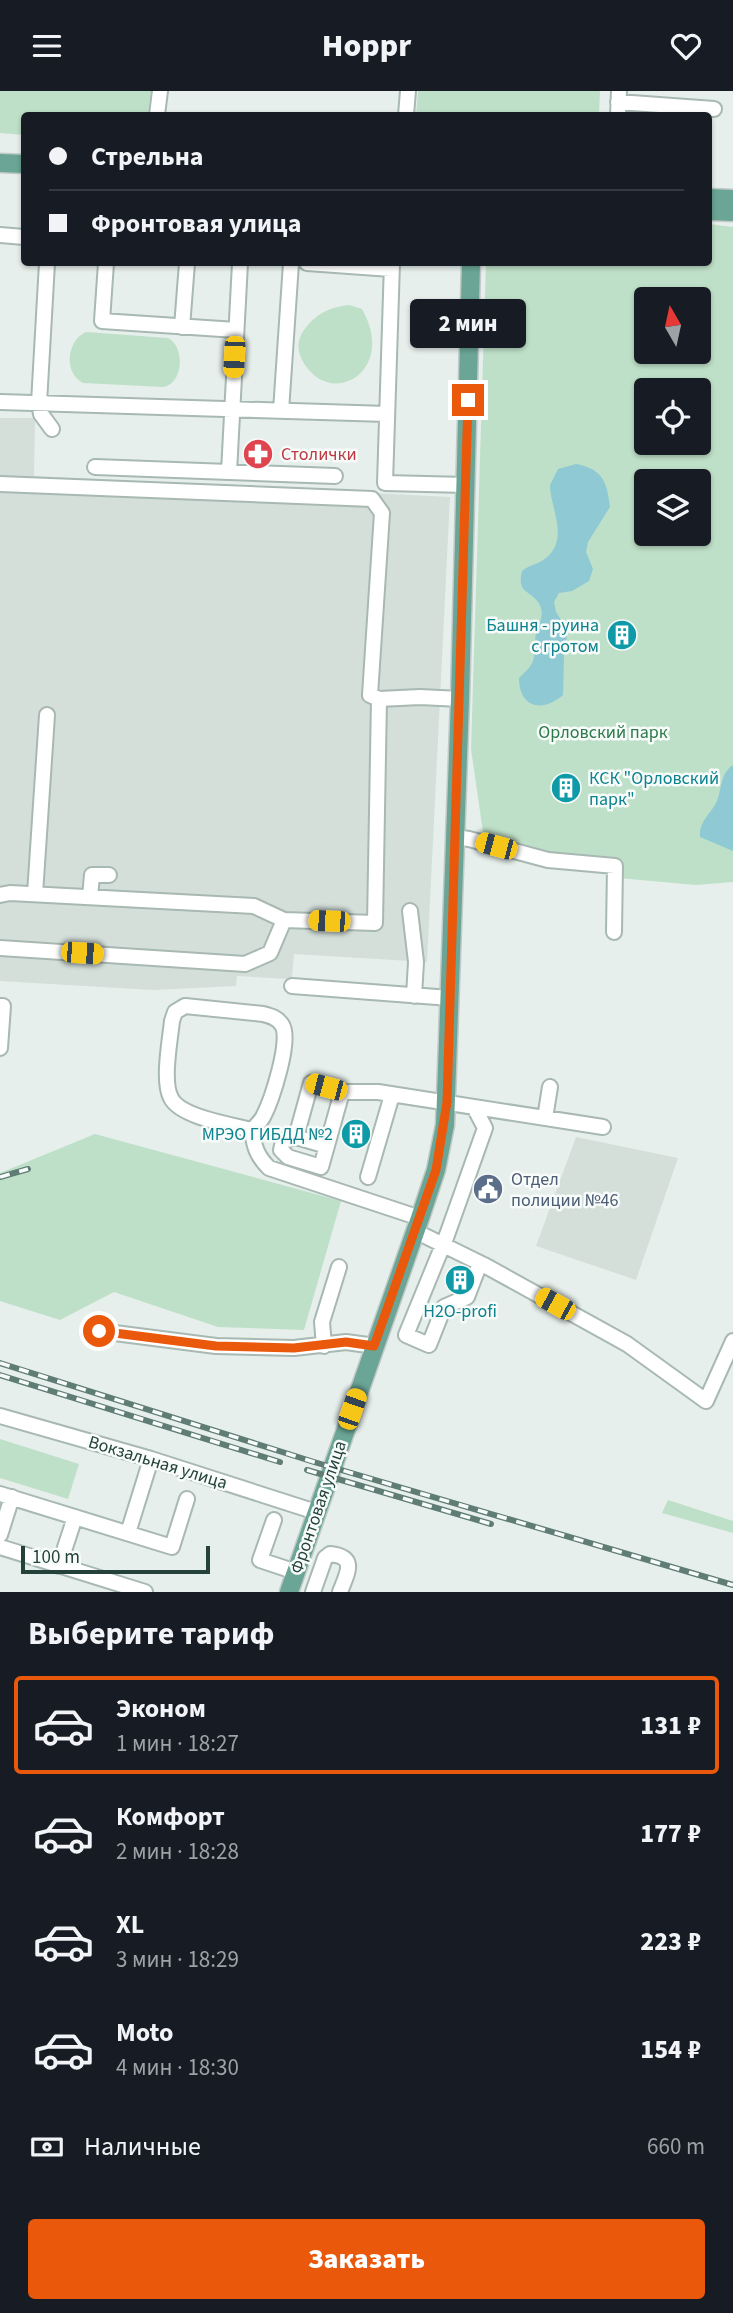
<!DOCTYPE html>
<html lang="ru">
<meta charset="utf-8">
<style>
body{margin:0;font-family:"Source Sans 3",sans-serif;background:#20242c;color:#f1f3f6;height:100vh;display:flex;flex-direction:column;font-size:26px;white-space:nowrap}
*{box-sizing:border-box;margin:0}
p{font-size:23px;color:#9ea1a6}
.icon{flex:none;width:38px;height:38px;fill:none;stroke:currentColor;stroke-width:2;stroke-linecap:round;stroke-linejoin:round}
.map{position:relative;height:1501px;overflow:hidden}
.sheet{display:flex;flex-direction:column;background:#171b24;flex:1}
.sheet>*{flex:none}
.banner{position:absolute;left:21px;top:21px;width:691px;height:154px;border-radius:7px;box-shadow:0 2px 5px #0004;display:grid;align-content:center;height:154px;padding:0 28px;background:#171b24}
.needle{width:46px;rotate:351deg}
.fabs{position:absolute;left:634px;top:196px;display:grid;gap:14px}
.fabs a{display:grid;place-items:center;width:77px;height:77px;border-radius:7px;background:#171b24;box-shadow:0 2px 5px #0004;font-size:35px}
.scale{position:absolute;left:21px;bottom:18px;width:189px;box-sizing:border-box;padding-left:7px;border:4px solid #24423a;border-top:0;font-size:19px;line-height:24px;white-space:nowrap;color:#24423a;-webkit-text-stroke:5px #f7fbf9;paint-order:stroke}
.end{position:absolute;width:32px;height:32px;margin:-16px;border:9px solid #ea580c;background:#fff;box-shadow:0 0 0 4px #fff}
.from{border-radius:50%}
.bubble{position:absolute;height:49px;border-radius:7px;background:#171b24;box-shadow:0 2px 5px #0004;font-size:23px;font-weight:800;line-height:49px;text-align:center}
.car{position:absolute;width:21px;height:42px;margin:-21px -10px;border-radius:9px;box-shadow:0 0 5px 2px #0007;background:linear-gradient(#f5c518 24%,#345 0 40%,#f5c518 0 76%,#345 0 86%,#f5c518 0)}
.banner b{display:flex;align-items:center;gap:24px;height:66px;font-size:26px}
.banner b+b{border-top:2px solid #363941}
.banner i{width:18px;height:18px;background:#f1f3f6}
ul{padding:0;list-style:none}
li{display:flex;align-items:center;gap:21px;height:98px;margin:0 14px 10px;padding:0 14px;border:4px solid transparent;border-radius:7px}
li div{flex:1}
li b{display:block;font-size:26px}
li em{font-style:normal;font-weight:800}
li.on{border-color:#ea580c}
li>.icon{width:63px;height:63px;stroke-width:1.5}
h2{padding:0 28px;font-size:32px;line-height:84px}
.pay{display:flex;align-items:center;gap:18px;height:77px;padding:0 28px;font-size:26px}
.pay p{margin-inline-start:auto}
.action{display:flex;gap:14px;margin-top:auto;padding:14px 28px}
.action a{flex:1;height:80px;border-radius:7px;background:#ea580c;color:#fff;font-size:28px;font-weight:800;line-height:80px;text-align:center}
header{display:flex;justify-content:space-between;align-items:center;height:91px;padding:0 28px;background:#171b24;font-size:32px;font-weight:800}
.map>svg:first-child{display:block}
</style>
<header><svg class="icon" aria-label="menu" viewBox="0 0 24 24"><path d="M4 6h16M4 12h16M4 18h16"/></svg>Hoppr<svg class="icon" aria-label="heart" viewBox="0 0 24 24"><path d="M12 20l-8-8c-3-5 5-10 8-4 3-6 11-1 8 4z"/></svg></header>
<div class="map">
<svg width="733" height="1501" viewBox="0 0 733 1501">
<rect width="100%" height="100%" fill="#e6efeb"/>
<path fill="#d4dfda" d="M 0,327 L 35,327 L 34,385 L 450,406 L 427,871 L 294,863 L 292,886 L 288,888 L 237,885 L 236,895 L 153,899 L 0,890 Z
M 576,1046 L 678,1067 L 636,1189 L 536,1155 Z"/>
<path fill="#bfe0c8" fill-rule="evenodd" d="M 0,0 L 151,0 L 148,24 L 24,24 L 24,44 L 0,42 Z
M 418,0 L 600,0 L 599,24 L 416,24 Z
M 709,133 L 733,136 L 733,791 L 696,794 L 618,787 L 483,741 L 471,658 L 486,172 L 709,172 ZM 646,208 L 698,208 L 698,261 L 646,261 ZM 646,299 L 698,299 L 698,352 L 646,352 ZM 646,390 L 698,390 L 698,443 L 646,443 Z
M 349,214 L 362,218 C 398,281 329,320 302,269 C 297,259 297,248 304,239 C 315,223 330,216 349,214 Z
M 86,241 L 168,247 C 185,255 184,293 163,296 L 83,292 C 63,282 67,249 86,241 Z
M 95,1043 L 341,1110 L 304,1239 L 218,1236 L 114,1201 L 60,1229 L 0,1210 L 0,1082 Z
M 0,1348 L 79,1373 L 68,1408 L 0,1387 Z
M 668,1409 L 733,1430 L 733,1442 L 662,1422 Z"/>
<path fill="#8ec9d4" d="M 576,373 C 603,378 607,391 610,416 L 588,451 L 586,461 L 593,478 L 589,490 L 572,500 L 559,502 L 554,511 L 556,521 L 565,535 L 567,545 L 564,564 L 563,604 C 543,622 519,617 519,587 C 524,582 531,576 533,570 C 536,561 534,551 536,542 C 539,532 546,522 538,511 C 528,498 517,502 522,480 C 529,474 539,473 546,467 C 570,447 550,417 550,394 L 558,378 Z
M 733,674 L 733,760 L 700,746 C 698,731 711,723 717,710 C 722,697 720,683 733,674 Z"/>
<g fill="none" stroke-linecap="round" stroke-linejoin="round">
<g stroke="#a8b8b2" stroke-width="18">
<path id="minor" d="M 618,11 L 714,18
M 157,24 L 160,0
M 406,24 L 408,0
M 618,24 L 619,0
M 0,144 L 24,146
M 47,172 L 39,312 L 41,323 L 52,338
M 106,172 L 102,230 L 236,239
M 307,172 L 391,178
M 392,172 L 385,392 L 466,394
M 182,236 L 187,172
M 0,311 L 387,323
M 281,320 L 291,172
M 95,376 L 335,385
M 229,381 L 240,172
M 0,393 L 372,408 L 382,422 L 370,604 L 379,608
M 455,746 L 469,748 L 548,769 L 615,775 L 614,841
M 35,803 L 47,624
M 0,804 L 10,802 L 254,815 L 284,829 L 375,832 L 379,608 L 420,606 L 460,608
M 90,806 L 92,784 L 109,784
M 410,820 L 416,871 L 414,905
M 0,857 L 245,873 L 270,862 L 284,829
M 292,895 L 450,907
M 0,915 L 3,915 L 0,957
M 474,1016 L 485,1037 L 447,1144 L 406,1244 L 429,1254 L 444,1216 L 467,1206 L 480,1172
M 545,1027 L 550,996
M 252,1039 C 232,1034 180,1026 171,1007 C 162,991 170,949 172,930 L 175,921 L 185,915 L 263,923 C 271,925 278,927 282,934 C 292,949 271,1011 263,1026 C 260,1031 256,1035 252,1039 C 254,1056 257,1065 269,1077 L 420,1127
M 296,1046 L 311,992 L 342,1001 L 378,1001 L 603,1036
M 327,1055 L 296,1046 L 283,1050 L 281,1059 L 288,1066 L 321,1076 L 342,1001
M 368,1086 L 392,1004
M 415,1140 L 484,1174 L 627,1253 L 706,1310 L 733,1250
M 99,1240 L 216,1255 L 294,1257 L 346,1251 L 375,1255
M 324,1255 L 322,1231 L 339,1176
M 0,1325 L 151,1368 L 316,1421
M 0,1403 L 172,1456 L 187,1408
M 274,1429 L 260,1469 L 296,1481
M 128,1442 L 151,1368
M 0,1444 L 12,1406
M 0,1456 L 145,1501
M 59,1475 L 75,1426
M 313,1501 L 325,1467 L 330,1463 C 358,1466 347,1482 340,1501"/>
</g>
<g stroke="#c2cac8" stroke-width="21">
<path id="major" d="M 0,72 L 24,73
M 709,107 L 733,108
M 709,120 L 733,121
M 289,1501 L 420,1127 L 436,1079 L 445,1034 L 460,608 L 471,172"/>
</g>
<use href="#minor" stroke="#fff" stroke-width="14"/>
<use href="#major" stroke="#6aa596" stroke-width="18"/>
<g stroke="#5f7d75" stroke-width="6">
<path id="rail" d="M 0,1086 L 28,1078
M 0,1272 L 314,1371 L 733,1494
M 0,1284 L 280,1371
M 307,1379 L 491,1433"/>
</g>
<use href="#rail" stroke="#f7fbf9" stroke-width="3.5" stroke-dasharray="10" stroke-linecap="butt"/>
</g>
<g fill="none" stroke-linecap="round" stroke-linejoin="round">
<path stroke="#ea580c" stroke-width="9" d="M 99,1240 L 216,1255 L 294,1257 L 346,1251 L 374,1255 L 436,1079 L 447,1011 L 468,309"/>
</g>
<defs>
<g id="pharmacy-disc" transform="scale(1.575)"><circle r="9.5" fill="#e0444e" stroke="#f7fbf9"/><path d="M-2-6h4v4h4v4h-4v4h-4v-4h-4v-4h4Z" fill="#fff"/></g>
<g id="building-disc" transform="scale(1.575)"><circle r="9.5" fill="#0f9aa8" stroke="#f7fbf9"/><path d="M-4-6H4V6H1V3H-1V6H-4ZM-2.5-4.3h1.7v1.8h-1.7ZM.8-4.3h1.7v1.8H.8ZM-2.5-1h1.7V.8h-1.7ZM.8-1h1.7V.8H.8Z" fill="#fff"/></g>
<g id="civic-disc" transform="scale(1.575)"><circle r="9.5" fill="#5c6f8a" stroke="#f7fbf9"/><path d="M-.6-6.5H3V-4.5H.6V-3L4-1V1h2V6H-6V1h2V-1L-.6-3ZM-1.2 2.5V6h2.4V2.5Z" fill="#fff"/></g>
</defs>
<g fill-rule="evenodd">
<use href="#pharmacy-disc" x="258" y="363"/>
<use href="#building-disc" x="622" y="544"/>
<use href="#building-disc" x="566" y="697"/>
<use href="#building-disc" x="356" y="1043"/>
<use href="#civic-disc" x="488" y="1098"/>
<use href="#building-disc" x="460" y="1189"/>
</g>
<g text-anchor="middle" stroke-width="5" stroke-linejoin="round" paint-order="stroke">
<g font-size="18" fill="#be3a42" stroke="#f7fbf9" text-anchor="start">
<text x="281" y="369">Столички</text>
</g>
<g font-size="18" fill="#0d838f" stroke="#f7fbf9" text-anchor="end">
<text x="599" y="540">Башня - руина<tspan x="599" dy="21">с гротом</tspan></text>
<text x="589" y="693" text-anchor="start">КСК "Орловский<tspan x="589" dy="21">парк"</tspan></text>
<text x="333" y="1049">МРЭО ГИБДД №2</text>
<text x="460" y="1226" text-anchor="middle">H2O-profi</text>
</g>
<g font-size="18" fill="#2d7a4b" stroke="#f7fbf9">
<text x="603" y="647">Орловский парк</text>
</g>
<g font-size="18" fill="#4e5e75" stroke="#f7fbf9" text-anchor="start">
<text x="511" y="1094">Отдел<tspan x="511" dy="21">полиции №46</tspan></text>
</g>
<g font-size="18" fill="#24423a" stroke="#f7fbf9">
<text transform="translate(158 1371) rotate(17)" y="6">Вокзальная улица</text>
<text transform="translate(318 1416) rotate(-71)" y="6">Фронтовая улица</text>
</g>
</g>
</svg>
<div class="fabs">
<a><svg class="needle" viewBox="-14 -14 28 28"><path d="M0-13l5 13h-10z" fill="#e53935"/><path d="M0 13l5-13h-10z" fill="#9ea1a6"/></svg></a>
<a><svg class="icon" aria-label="locate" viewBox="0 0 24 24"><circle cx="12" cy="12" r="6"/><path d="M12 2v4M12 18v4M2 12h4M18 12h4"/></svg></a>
<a><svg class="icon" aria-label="layers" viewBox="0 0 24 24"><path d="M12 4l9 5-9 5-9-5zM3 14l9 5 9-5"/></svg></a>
</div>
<div class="scale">100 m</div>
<i class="end from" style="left:99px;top:1240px"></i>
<i class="end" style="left:468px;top:309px"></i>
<div class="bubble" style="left:410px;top:208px;width:116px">2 мин</div>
<i class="car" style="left:234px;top:266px;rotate:183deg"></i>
<i class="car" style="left:496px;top:755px;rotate:285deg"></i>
<i class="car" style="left:329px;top:830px;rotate:272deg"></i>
<i class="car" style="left:82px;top:862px;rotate:94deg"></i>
<i class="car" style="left:326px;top:996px;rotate:285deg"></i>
<i class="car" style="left:555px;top:1213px;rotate:299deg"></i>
<i class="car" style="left:352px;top:1318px;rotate:19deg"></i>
<div class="banner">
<b><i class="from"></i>Стрельна</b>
<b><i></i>Фронтовая улица</b>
</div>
</div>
<section class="sheet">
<h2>Выберите тариф</h2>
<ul>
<li class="on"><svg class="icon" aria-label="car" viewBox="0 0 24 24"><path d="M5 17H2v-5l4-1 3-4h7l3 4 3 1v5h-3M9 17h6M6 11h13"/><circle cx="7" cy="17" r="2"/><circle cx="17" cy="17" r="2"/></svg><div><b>Эконом</b><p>1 мин · 18:27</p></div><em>131 ₽</em></li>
<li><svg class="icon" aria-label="car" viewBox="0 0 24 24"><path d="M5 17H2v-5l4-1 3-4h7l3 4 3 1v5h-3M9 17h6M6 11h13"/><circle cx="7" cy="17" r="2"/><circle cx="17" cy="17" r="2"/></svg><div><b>Комфорт</b><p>2 мин · 18:28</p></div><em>177 ₽</em></li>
<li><svg class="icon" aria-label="car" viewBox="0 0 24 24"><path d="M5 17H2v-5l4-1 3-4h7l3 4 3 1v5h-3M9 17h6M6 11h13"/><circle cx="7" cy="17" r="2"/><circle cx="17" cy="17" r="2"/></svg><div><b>XL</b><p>3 мин · 18:29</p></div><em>223 ₽</em></li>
<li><svg class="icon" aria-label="car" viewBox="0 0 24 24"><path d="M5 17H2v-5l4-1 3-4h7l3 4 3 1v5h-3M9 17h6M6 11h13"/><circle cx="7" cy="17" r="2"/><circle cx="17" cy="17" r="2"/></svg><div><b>Moto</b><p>4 мин · 18:30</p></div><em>154 ₽</em></li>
</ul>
<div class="pay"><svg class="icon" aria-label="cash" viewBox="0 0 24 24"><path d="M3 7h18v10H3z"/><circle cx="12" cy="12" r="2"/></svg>Наличные<p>660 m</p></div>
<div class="action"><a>Заказать</a></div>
</section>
